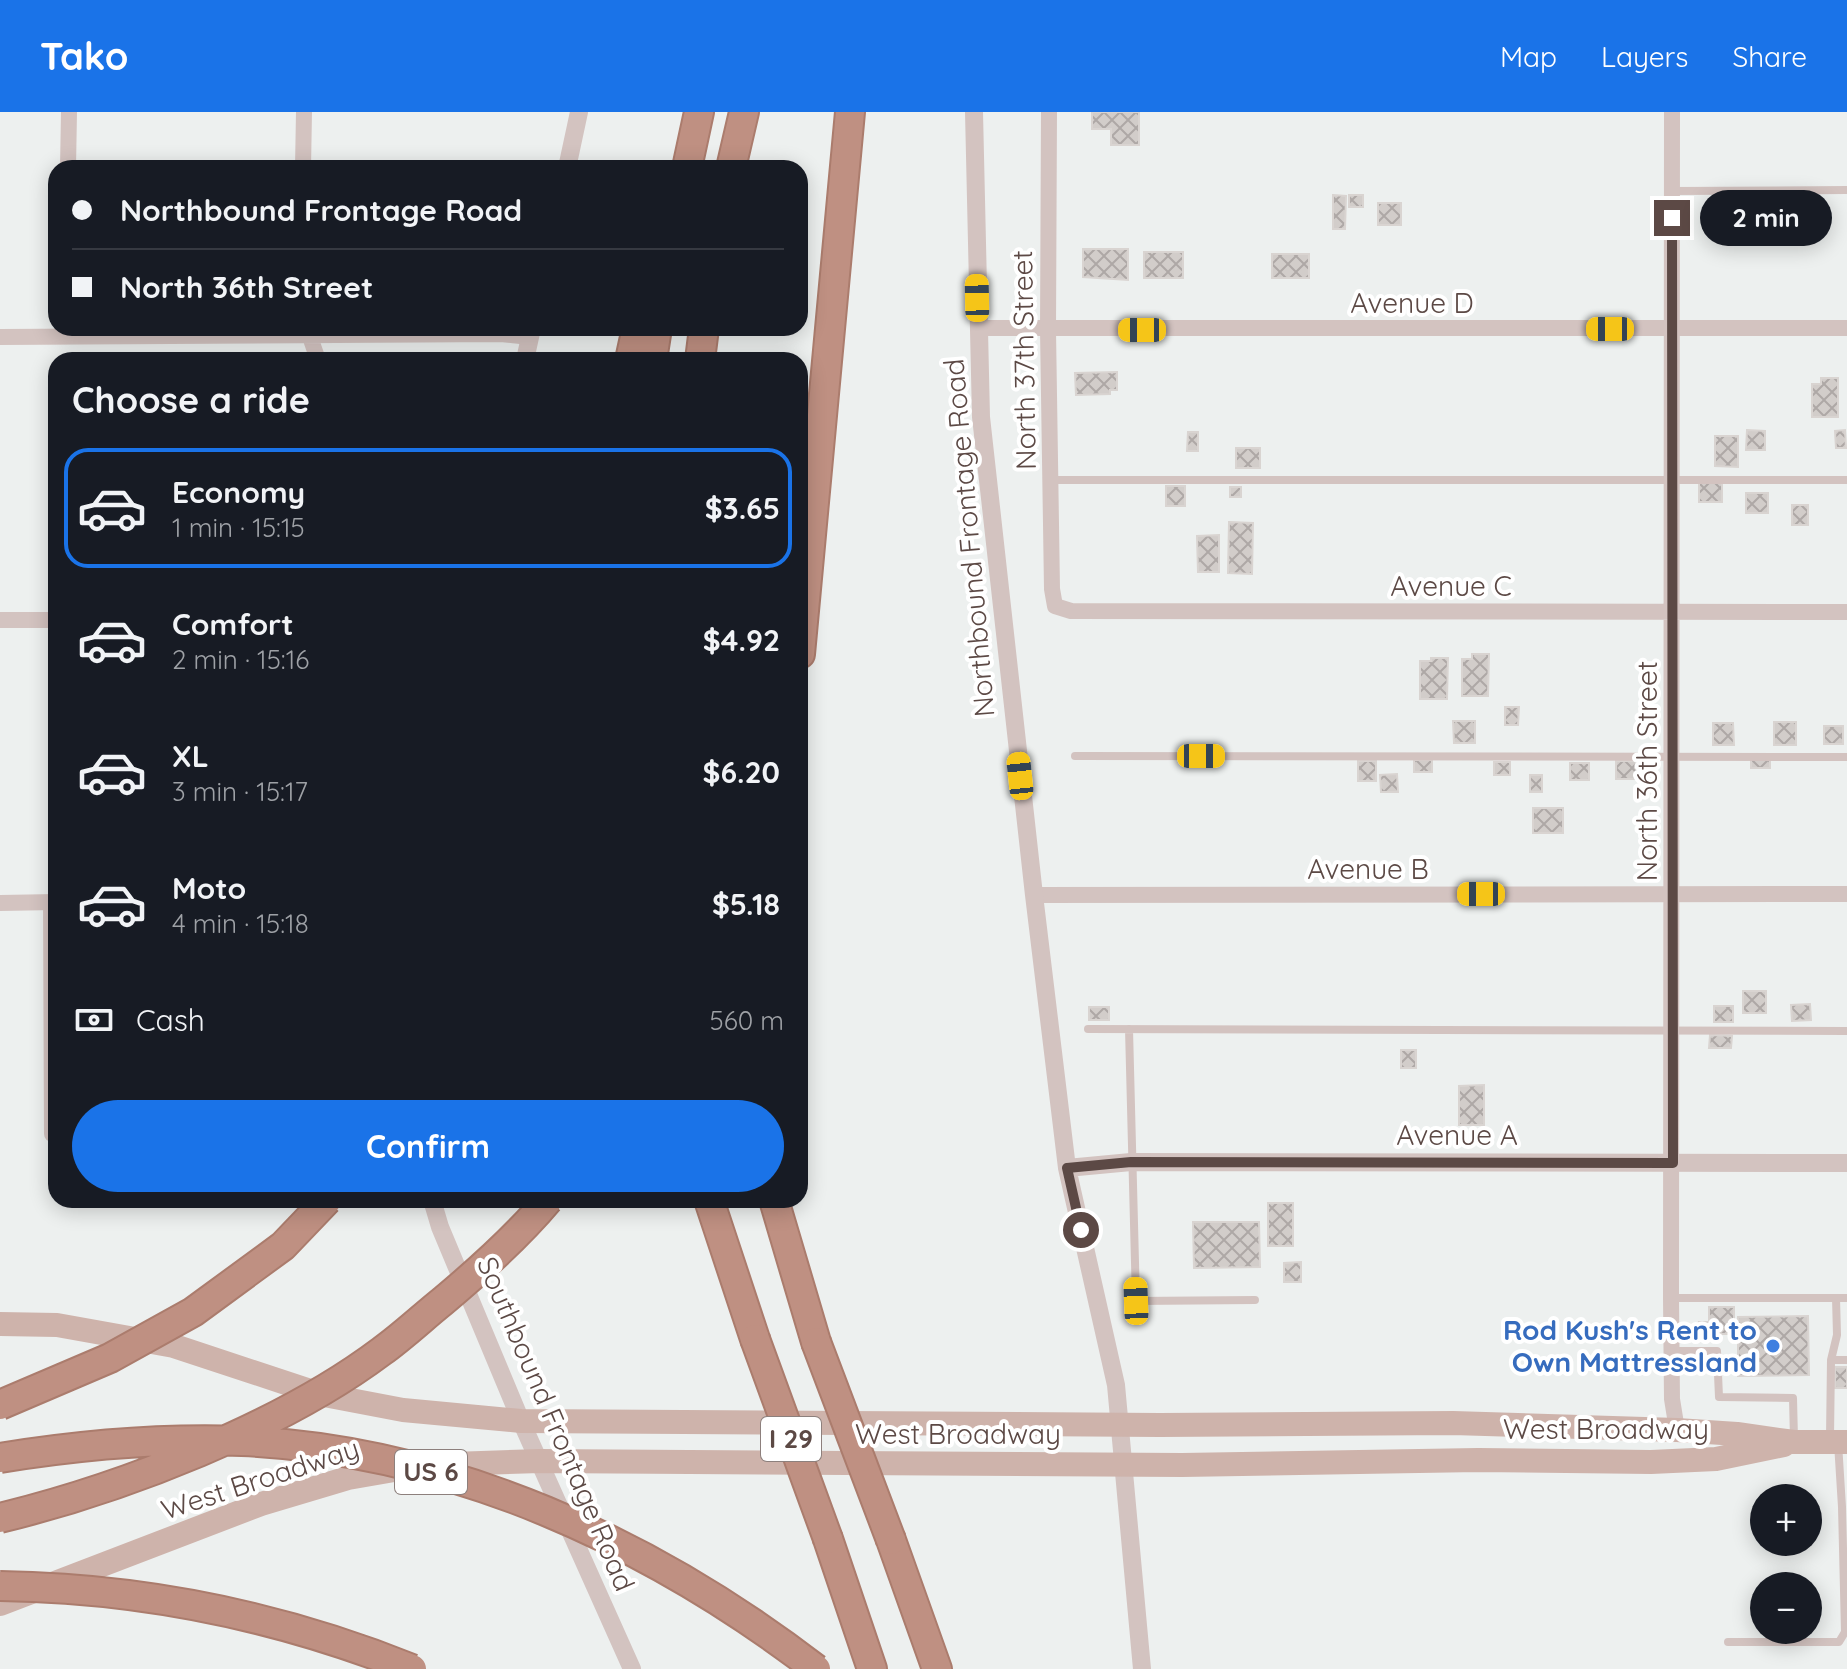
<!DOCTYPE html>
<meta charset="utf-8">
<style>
body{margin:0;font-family:Quicksand,sans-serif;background:#20242c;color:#f1f3f6;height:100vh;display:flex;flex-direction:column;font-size:30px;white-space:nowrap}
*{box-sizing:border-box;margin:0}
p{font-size:26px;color:#9ea1a6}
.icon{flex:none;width:44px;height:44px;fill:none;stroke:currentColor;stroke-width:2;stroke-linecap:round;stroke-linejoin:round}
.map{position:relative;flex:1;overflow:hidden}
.side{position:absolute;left:48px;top:240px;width:760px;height:856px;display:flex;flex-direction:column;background:#171b24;border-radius:24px;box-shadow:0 4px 20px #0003}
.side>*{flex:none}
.banner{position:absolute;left:48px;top:48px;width:760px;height:176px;border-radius:24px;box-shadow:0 4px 20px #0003;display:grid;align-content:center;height:176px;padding:0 24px;background:#171b24}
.fabs{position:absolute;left:1750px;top:1372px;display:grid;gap:16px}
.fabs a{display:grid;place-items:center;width:72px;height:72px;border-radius:50%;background:#171b24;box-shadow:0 4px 20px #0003;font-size:40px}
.end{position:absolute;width:36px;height:36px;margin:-18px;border:10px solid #5c4945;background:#fff;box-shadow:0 0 0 4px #fff}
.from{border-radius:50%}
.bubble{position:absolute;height:56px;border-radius:28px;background:#171b24;box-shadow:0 4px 20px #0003;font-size:26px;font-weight:800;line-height:56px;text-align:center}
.car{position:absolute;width:24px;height:48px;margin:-24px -12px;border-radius:10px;box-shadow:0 0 6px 2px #0007;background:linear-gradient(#f5c518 24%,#345 0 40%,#f5c518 0 76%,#345 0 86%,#f5c518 0)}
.banner b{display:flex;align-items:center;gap:28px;height:76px;font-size:30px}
.banner b+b{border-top:2px solid #363941}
.banner i{width:20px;height:20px;background:#f1f3f6}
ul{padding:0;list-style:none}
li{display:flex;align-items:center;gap:24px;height:120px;margin:0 16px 12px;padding:0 8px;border:4px solid transparent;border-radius:24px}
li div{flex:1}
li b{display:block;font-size:30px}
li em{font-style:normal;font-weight:800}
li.active{border-color:#1a73e8}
li>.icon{width:72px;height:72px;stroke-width:1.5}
h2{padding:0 24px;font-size:36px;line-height:96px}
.pay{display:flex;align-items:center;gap:20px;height:88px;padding:0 24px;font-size:30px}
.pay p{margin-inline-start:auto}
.cta{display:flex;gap:16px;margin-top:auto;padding:16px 24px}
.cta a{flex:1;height:92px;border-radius:48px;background:#1a73e8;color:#fff;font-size:32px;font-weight:800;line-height:92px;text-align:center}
header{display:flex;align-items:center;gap:48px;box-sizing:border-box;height:112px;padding:0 40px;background:#1a73e8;color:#fff}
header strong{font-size:38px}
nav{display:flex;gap:44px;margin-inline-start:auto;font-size:28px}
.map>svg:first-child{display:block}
</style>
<header>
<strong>Tako</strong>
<nav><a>Map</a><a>Layers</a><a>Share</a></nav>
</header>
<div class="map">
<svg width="1847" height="1557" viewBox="0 0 1847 1557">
<defs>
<pattern id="building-cross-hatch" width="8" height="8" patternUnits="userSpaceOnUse" patternTransform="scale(2)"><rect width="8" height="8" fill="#d2cdca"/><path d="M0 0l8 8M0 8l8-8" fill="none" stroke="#aea8a6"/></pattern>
</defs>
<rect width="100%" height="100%" fill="#edf0ef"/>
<path fill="url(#building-cross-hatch)" stroke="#d9d4d1" stroke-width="2" d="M 1092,0 L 1139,0 L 1139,33 L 1111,33 L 1111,17 L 1092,17 Z
M 1333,83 L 1346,84 L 1345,117 L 1333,117 Z
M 1349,83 L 1363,83 L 1363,95 L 1349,95 Z
M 1378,91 L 1401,91 L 1401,113 L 1378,113 Z
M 1083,137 L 1128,137 L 1128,168 L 1083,165 Z
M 1144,140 L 1183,140 L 1183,166 L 1144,166 Z
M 1272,142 L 1309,142 L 1309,166 L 1272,166 Z
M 1117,260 L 1117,278 L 1110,278 L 1110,282 L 1076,283 L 1075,261 Z
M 1821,266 L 1838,266 L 1838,305 L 1812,305 L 1812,272 L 1821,272 Z
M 1747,318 L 1765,319 L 1765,338 L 1746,338 Z
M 1845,318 L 1846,336 L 1836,336 L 1835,319 Z
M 1188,320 L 1198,320 L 1198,339 L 1187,339 Z
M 1715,324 L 1738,324 L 1738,355 L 1715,354 Z
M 1236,336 L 1260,336 L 1260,356 L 1236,356 Z
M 1699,371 L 1722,371 L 1722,390 L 1699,390 Z
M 1166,374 L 1185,374 L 1185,394 L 1166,394 Z
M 1230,375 L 1241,375 L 1241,385 L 1230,385 Z
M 1746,381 L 1768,381 L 1768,401 L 1746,401 Z
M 1792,393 L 1808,393 L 1808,413 L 1792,413 Z
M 1229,410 L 1253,411 L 1252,462 L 1228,461 Z
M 1219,423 L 1219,460 L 1198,460 L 1197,424 Z
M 1472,542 L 1489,542 L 1488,584 L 1462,584 L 1462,547 L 1472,547 Z
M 1431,546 L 1448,546 L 1447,587 L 1420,587 L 1420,549 L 1431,549 Z
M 1505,595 L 1519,595 L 1518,613 L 1505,613 Z
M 1453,609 L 1475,609 L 1475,631 L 1454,631 Z
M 1774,610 L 1796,610 L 1796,633 L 1774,633 Z
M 1713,611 L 1733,611 L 1734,633 L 1713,633 Z
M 1824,614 L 1843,614 L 1843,632 L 1824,632 Z
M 1751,646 L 1770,646 L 1770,656 L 1751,656 Z
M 1414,648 L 1432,648 L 1432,660 L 1414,660 Z
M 1358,649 L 1376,649 L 1376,669 L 1358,669 Z
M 1616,649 L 1640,649 L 1640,667 L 1616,667 Z
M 1494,650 L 1510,650 L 1510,663 L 1494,663 Z
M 1570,651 L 1589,651 L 1589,668 L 1570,668 Z
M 1397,662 L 1398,680 L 1381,680 L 1380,663 Z
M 1530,663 L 1542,663 L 1542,680 L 1530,680 Z
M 1533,696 L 1563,696 L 1563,721 L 1533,721 Z
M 1743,879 L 1766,879 L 1766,901 L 1743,901 Z
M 1810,892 L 1811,908 L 1792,909 L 1791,893 Z
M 1714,894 L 1733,894 L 1733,910 L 1714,910 Z
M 1089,895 L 1109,895 L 1109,908 L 1089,908 Z
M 1710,923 L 1732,924 L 1731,936 L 1709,936 Z
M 1401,938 L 1416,938 L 1416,956 L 1401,956 Z
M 1484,973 L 1484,1013 L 1459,1013 L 1459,974 Z
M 1268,1091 L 1293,1091 L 1293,1134 L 1268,1134 Z
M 1193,1110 L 1259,1110 L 1260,1155 L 1194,1156 Z
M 1301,1150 L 1301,1170 L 1284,1170 L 1284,1151 Z
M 1709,1195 L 1734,1195 L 1734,1222 L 1700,1222 L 1699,1210 L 1709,1210 Z
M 1808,1204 L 1809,1263 L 1738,1264 L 1738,1205 Z
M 1835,1255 L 1847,1255 L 1847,1276 L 1835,1276 Z"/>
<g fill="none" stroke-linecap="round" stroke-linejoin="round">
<g stroke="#ab7c6d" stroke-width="32">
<path id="motorway" d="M 687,56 L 699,0
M 731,56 L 744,0
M 630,248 L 637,216
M 652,248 L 657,216
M 700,248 L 704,216
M 800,542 L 850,0
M 709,1088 L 755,1227
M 774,1088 L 816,1230
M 828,1427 L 872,1557
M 891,1428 L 937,1557"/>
</g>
<path stroke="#d3c3c0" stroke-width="8" d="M 1672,79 L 1847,78
M 1051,368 L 1847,368
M 1075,644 L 1847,645
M 1088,917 L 1847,919
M 1129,917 L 1136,1189 L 1255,1188
M 1671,1186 L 1847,1186
M 1672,1239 L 1717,1239 L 1719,1285 L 1793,1286 L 1794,1327
M 1831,1248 L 1847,1248
M 1830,1325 L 1831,1248 L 1837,1223 L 1836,1186
M 1728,1530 L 1839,1530 L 1845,1520 L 1842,1395 L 1838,1331"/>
<path stroke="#d3c3c0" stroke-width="16" d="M 1049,0 L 1048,218 L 1052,477 L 1055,494 L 1071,499 L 1847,500
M 1672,0 L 1671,1186 L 1672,1287 L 1677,1318
M 68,56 L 69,0
M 303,56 L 304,0
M 307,216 L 318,248
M 978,216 L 1847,216
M 0,225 L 501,222 L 530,225
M 0,508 L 56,508
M 1034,783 L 1847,782
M 51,790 L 52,1022
M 0,791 L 56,790"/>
<path stroke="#d3c3c0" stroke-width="18" d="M 974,0 L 981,305 L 1034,783 L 1067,1056 L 1116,1273 L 1142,1557
M 567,56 L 579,0
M 525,248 L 532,216
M 1067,1056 L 1131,1050 L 1847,1051
M 432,1088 L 440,1115 L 521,1309 L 632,1557"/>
<path stroke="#ceb3ab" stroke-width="24" d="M 0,1212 L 57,1213 L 174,1234 L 319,1282 L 403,1298 L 521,1309 L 1160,1313 L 1453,1311 L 1677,1318 L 1737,1322 L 1794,1330 L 1847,1330
M 0,1492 L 261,1392 L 348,1366 L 423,1353 L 540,1349 L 1182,1353 L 1478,1348 L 1651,1350 L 1716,1347 L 1784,1333"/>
<use href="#motorway" stroke="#bf9082" stroke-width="28"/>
<g stroke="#ab7c6d" stroke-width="32" stroke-linecap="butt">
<path id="motorway-bridge" d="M 755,1227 L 828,1427
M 816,1230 L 891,1428
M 0,1293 L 110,1246 L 193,1200 L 283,1134 L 327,1088
M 0,1346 C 80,1333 161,1326 242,1329 C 451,1338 652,1431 816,1557
M 0,1406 C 123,1376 281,1315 382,1239 C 403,1224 423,1205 443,1189 C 480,1158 517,1125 548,1088
M 0,1474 C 143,1476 280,1504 412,1557"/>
</g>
<use href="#motorway-bridge" stroke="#bf9082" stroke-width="28"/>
</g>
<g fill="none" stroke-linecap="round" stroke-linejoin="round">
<path stroke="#5c4945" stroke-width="10" d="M 1081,1118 L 1067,1056 L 1131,1050 L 1673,1051 L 1672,106"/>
</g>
<circle fill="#3f7fe0" stroke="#fff" stroke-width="3" cx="1773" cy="1234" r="8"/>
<g text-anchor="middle" stroke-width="8" stroke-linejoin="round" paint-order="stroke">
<g fill="#fff" stroke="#8d807d" stroke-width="2">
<rect x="761" y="1305" width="60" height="44" rx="6"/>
<rect x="395" y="1338" width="72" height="44" rx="6"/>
</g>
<g font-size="26" font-weight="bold" fill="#5c4945">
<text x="791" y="1336">I 29</text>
<text x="431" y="1369">US 6</text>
</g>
<g font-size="28" fill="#5c4945" stroke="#fff">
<text x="1412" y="201">Avenue D</text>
<text transform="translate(1024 248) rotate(-91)" y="10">North 37th Street</text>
<text transform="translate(969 426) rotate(-95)" y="10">Northbound Frontage Road</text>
<text x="1451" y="484">Avenue C</text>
<text transform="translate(1647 659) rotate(-90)" y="10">North 36th Street</text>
<text x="1368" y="767">Avenue B</text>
<text x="1457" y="1033">Avenue A</text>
<text transform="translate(556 1312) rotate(67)" y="10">Southbound Frontage Road</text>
<text x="1606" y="1327">West Broadway</text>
<text x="958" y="1332">West Broadway</text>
<text transform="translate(260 1367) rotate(-18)" y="10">West Broadway</text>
</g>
<g font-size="28" font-weight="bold" fill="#366cbe" stroke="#fff" text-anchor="end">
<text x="1757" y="1228">Rod Kush's Rent to<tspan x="1757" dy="32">Own Mattressland</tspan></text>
</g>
</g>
</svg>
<div class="fabs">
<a>+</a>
<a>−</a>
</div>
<i class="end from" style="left:1081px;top:1118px"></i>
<i class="end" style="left:1672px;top:106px"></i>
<div class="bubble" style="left:1700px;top:78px;width:132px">2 min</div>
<i class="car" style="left:977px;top:186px;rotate:359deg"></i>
<i class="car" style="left:1610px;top:217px;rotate:270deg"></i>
<i class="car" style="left:1142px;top:218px;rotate:270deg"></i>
<i class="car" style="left:1201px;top:644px;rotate:90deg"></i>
<i class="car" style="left:1020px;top:664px;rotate:354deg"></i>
<i class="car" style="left:1481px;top:782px;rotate:270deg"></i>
<i class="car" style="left:1136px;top:1189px;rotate:358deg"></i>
<div class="banner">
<b><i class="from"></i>Northbound Frontage Road</b>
<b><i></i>North 36th Street</b>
</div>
<section class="side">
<h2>Choose a ride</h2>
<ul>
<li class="active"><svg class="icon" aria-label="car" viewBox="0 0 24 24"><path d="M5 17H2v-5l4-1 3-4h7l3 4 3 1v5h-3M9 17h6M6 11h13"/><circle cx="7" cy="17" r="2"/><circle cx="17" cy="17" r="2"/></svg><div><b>Economy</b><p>1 min · 15:15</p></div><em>$3.65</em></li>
<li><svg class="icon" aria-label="car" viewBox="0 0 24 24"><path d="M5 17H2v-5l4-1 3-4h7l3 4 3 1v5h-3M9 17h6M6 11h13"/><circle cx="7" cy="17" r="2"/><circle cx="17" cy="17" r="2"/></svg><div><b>Comfort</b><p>2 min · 15:16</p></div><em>$4.92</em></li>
<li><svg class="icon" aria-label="car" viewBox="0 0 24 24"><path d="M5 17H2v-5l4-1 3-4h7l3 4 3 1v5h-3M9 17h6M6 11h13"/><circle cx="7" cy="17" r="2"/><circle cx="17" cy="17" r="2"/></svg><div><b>XL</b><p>3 min · 15:17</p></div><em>$6.20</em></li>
<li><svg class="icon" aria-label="car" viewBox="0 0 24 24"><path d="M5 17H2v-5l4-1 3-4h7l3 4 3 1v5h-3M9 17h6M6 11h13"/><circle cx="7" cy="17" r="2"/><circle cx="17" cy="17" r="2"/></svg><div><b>Moto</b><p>4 min · 15:18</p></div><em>$5.18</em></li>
</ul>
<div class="pay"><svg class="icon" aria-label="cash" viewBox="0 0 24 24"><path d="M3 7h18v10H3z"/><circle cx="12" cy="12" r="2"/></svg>Cash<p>560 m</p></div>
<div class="cta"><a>Confirm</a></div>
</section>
</div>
